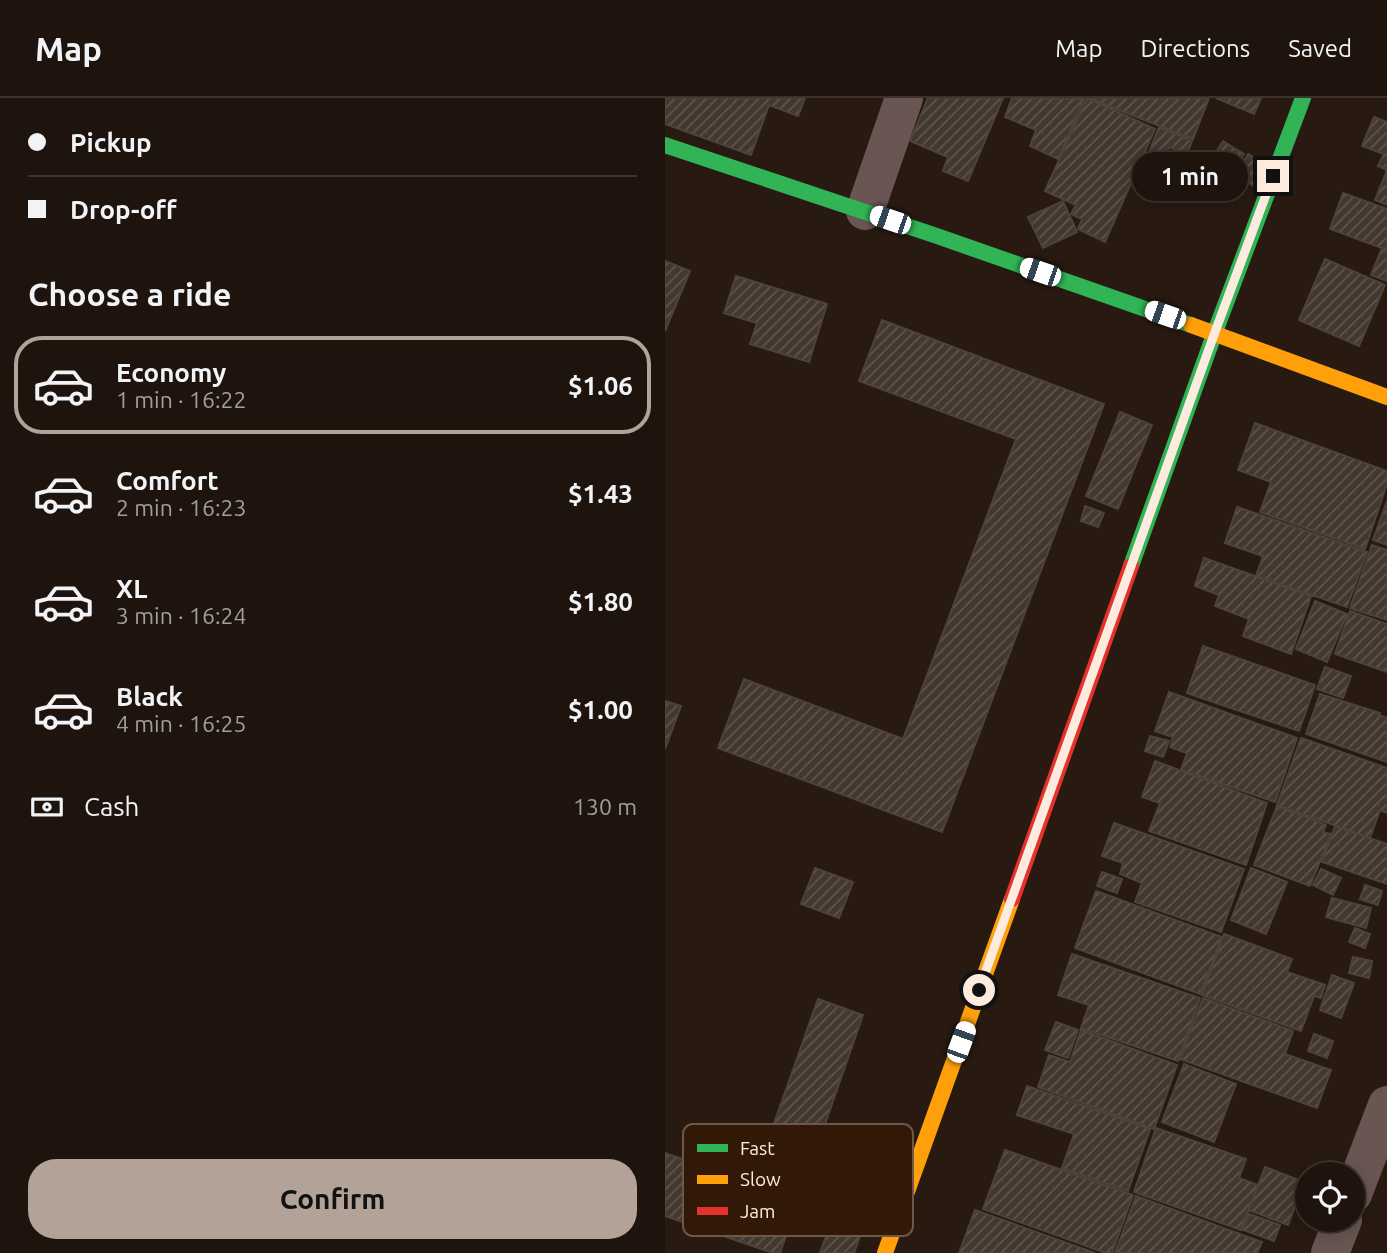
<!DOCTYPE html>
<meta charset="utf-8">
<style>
body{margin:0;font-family:Ubuntu,sans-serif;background:#2b211b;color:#f1f3f6;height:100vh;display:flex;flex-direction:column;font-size:26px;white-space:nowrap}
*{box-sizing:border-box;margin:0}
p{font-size:23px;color:#a19e9d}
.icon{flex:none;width:38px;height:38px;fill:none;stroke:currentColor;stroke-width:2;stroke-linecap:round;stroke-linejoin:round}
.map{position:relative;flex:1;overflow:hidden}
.drawer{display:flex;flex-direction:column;background:#1e140d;width:665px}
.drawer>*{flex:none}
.guide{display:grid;align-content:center;height:154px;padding:0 28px;background:#1e140d}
.tools{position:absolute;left:630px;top:1064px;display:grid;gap:14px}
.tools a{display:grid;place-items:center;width:70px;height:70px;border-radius:50%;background:#1e140d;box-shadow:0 4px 18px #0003,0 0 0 2px #3c332e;font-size:35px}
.end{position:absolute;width:32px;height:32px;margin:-16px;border:9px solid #fdebe0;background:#111;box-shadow:0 0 0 4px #111}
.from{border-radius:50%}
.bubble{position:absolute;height:49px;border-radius:24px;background:#1e140d;box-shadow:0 4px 18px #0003,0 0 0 2px #3c332e;font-size:23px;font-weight:600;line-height:49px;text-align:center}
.car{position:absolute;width:21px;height:42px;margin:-21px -10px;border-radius:9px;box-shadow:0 0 5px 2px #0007;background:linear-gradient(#fff 24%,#345 0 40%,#fff 0 76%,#345 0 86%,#fff 0)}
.guide b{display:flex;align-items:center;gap:24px;height:66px;font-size:26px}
.guide b+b{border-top:2px solid #3c332e}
.guide i{width:18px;height:18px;background:#f1f3f6}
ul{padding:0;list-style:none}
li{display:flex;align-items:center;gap:21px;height:98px;margin:0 14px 10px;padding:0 14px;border:4px solid transparent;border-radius:28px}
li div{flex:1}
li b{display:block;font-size:26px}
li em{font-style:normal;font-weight:600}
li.active{border-color:#b2a298}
li>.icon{width:63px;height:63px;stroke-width:1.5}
h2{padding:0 28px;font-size:32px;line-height:84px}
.pay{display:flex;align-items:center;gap:18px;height:77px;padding:0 28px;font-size:26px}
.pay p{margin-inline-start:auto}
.cta{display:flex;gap:14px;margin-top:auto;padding:14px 28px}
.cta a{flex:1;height:80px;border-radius:28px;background:#b2a298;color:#111;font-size:28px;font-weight:600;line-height:80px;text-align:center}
header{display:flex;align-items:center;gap:42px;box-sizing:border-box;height:98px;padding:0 35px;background:#1e140d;border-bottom:2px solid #3c332e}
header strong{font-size:33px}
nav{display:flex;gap:38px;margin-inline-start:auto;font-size:24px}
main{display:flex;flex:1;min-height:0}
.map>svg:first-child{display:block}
</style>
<header>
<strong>Map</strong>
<nav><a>Map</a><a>Directions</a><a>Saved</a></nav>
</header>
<main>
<section class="drawer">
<div class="guide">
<b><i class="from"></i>Pickup</b>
<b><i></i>Drop-off</b>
</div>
<h2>Choose a ride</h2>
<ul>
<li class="active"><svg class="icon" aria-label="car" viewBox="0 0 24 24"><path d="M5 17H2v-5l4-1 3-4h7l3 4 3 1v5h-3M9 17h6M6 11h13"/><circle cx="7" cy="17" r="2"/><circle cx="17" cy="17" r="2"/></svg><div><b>Economy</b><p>1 min · 16:22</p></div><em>$1.06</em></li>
<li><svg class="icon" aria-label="car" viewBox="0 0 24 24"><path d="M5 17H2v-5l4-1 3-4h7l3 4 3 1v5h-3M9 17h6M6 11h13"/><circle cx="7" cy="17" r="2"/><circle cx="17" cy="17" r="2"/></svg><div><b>Comfort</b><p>2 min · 16:23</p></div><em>$1.43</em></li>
<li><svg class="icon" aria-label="car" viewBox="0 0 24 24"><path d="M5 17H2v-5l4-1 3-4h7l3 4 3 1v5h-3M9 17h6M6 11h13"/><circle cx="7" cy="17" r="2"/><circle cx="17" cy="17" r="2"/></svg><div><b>XL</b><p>3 min · 16:24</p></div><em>$1.80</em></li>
<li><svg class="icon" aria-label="car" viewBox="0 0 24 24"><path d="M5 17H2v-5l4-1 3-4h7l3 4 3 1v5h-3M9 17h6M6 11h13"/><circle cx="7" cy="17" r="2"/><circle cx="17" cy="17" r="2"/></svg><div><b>Black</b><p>4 min · 16:25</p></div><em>$1.00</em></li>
</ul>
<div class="pay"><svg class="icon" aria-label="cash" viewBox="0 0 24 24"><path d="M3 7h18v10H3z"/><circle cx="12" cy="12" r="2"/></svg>Cash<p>130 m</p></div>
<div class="cta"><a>Confirm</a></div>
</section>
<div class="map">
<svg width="722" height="1155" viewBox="0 0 722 1155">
<defs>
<pattern id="building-hatch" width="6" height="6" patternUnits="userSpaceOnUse" patternTransform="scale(1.75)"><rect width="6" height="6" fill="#43382f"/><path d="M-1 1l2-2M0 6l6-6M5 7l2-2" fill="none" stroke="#5f554d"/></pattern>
</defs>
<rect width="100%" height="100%" fill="#281a11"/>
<path fill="url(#building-hatch)" stroke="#4d4339" stroke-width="2" d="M 0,0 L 140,0 L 133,18 L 104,7 L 86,57 L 0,26 Z
M 263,0 L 338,0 L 303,83 L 278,73 L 283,59 L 245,43 Z
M 347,0 L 419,1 L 393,61 L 365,48 L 371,32 L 340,19 Z
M 422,0 L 490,31 L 440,144 L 413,131 L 417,121 L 406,116 L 411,107 L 380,93 Z
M 423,0 L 544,0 L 528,41 Z
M 551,0 L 596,0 L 589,16 Z
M 709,19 L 722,24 L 722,107 L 710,102 L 722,72 L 713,68 L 719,56 L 697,48 Z
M 494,29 L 527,43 L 522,56 L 504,49 L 490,85 L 474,79 Z
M 558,43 L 579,56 L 568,72 L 548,59 Z
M 583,56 L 605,68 L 593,90 L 570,78 Z
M 678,95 L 722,111 L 722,183 L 706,177 L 717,150 L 665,131 Z
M 398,103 L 412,134 L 378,150 L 363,119 Z
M 660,161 L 720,187 L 694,248 L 634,222 Z
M 0,163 L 25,173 L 0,233 Z
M 71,178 L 162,206 L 144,264 L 85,246 L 92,225 L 59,215 Z
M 217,222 L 439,306 L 277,734 L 53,650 L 79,581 L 238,641 L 351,341 L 194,283 Z
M 455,314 L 487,327 L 453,411 L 421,398 Z
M 590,325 L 722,373 L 722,386 L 700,451 L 595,414 L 606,384 L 573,372 Z
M 722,403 L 722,447 L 708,442 Z
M 420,408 L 439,415 L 433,429 L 416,423 Z
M 572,409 L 702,454 L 682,509 L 591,478 L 598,458 L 560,445 Z
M 707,447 L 722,452 L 722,522 L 685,510 Z
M 539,460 L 646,498 L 626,556 L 578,538 L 584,521 L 550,508 L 554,497 L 530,488 Z
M 650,503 L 682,516 L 662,564 L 631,551 Z
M 685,513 L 722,526 L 722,574 L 670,556 Z
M 538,548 L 650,587 L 634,633 L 522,595 Z
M 660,569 L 686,578 L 678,600 L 652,591 Z
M 504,594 L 632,640 L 610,704 L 516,672 L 522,655 L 505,649 L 508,639 L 490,633 Z
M 655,596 L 715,615 L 714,617 L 722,620 L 722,664 L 641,636 Z
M 0,603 L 16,608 L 0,651 Z
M 485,638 L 504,643 L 498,659 L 480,653 Z
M 636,640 L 722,670 L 722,715 L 715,712 L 705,740 L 612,707 Z
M 490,663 L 602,705 L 581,767 L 484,733 L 495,705 L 477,699 Z
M 612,708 L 661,727 L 658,734 L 666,736 L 645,788 L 589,767 Z
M 449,725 L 579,771 L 556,834 L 470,804 L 477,785 L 455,776 L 458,765 L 437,758 Z
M 670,728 L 722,746 L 722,786 L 657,764 Z
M 150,770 L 188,784 L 174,820 L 136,806 Z
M 586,770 L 622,784 L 601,836 L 566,822 Z
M 656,771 L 676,780 L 668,797 L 648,787 Z
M 437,774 L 457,781 L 452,795 L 432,788 Z
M 700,787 L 717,793 L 713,807 L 695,801 Z
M 431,793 L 557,839 L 535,896 L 410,850 Z
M 667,800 L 706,810 L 701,830 L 661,819 Z
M 690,830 L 705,836 L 700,850 L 684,844 Z
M 559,836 L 627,861 L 622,874 L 660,887 L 656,900 L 649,898 L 636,933 L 537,897 Z
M 407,856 L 535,900 L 513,963 L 416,930 L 424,907 L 393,897 Z
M 688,859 L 707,863 L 704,880 L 684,875 Z
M 667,877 L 689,885 L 676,920 L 655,912 Z
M 538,900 L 628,933 L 620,956 L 666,972 L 652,1010 L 515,961 Z
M 153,901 L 198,917 L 115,1155 L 108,1155 L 0,1118 L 0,1055 L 88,1085 Z
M 391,924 L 413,932 L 403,960 L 380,952 Z
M 416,932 L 512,967 L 489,1031 L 373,989 L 384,957 L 405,964 Z
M 649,936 L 668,943 L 662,960 L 643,953 Z
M 519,966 L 571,986 L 549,1044 L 497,1024 Z
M 362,988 L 485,1031 L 463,1093 L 397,1070 L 409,1036 L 352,1017 Z
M 491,1030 L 581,1061 L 574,1080 L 593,1087 L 576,1132 L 469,1094 Z
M 340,1052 L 468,1097 L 447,1155 L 441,1155 L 318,1111 Z
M 600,1069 L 639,1084 L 623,1127 L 584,1112 Z
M 178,1091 L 208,1102 L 189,1155 L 155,1155 Z
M 471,1098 L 597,1144 L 592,1155 L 450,1155 Z
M 310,1112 L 430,1155 L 294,1155 Z
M 584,1116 L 615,1127 L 609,1143 L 578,1132 Z"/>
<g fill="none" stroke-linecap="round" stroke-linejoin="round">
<path stroke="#695653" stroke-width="38" d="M 200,113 L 239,0
M 688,1096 L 722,1007
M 665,1155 L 678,1122"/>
<path stroke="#30b455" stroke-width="16" d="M 0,47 L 272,138 L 526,227
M 466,468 L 550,234 L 638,0"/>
<path stroke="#ff9f0a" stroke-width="16" d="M 526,227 L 722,299
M 220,1155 L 347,801"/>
<path stroke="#e5322d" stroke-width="16" d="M 347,801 L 466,468"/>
</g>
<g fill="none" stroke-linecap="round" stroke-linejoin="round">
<path stroke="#fdebe0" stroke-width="9" d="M 314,892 L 550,234 L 608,78"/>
</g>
<rect x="18" y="1026" width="230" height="112" rx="10" fill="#321807" stroke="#6f5748" stroke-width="2"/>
<rect x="32" y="1046" width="31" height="8" fill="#30b455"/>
<rect x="32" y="1077" width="31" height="9" fill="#ff9f0a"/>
<rect x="32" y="1109" width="31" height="8" fill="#e5322d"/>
<g font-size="19" fill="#fdebe0">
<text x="75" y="1057">Fast</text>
<text x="75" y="1088">Slow</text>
<text x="75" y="1120">Jam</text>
</g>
</svg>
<div class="tools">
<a><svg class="icon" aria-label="locate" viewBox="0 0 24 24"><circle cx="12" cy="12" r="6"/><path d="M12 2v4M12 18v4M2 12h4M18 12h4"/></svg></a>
</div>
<i class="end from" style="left:314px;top:892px"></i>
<i class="end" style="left:608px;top:78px"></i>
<div class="bubble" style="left:467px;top:54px;width:116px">1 min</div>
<i class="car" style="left:225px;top:122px;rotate:289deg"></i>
<i class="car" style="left:375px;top:174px;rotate:289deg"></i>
<i class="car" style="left:500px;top:217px;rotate:289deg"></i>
<i class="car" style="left:296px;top:944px;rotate:20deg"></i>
</div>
</main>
